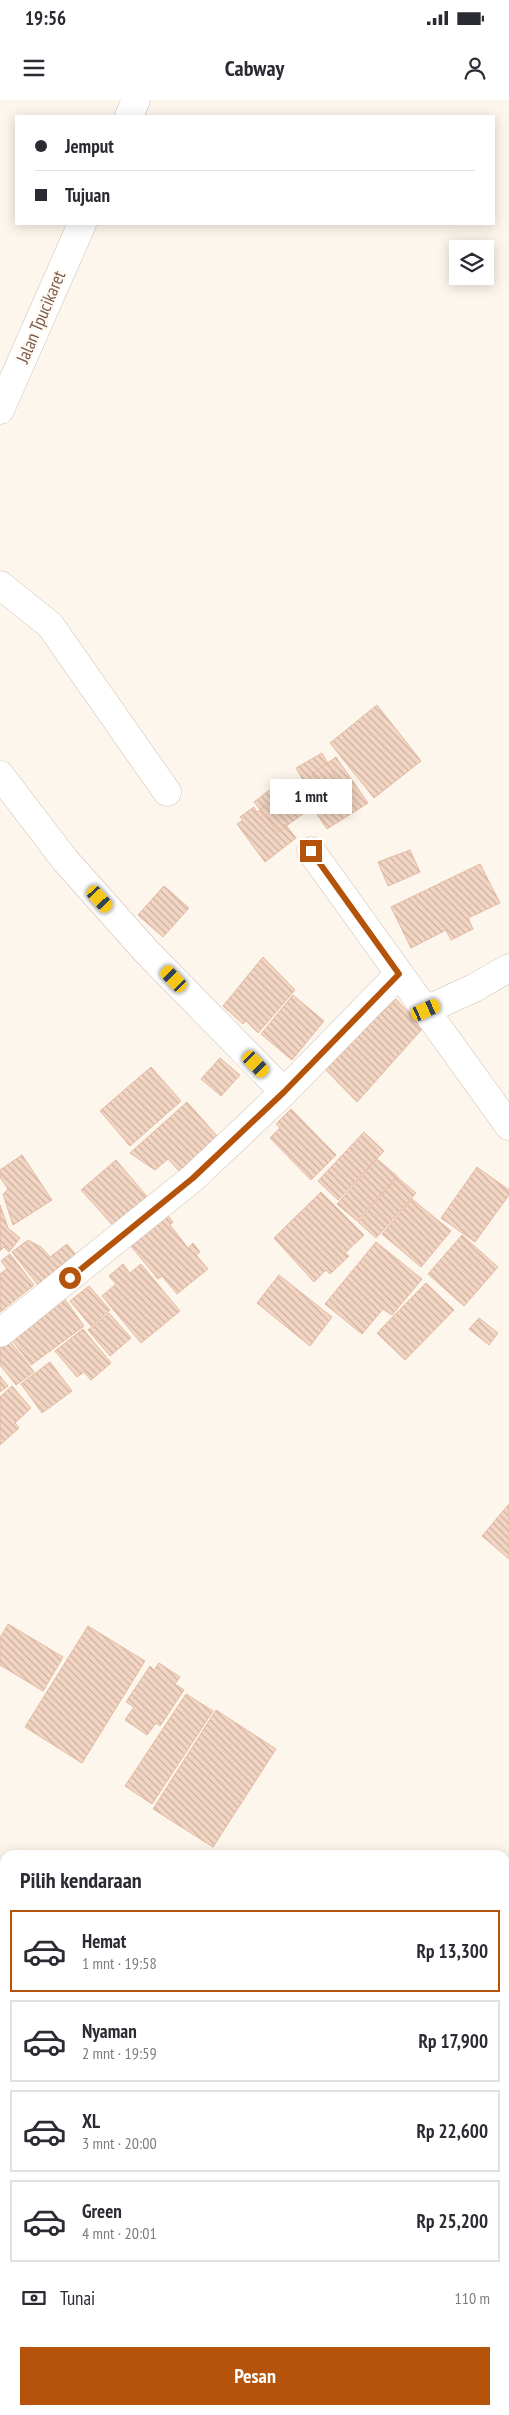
<!DOCTYPE html>
<html lang="id">
<meta charset="utf-8">
<style>
body{margin:0;font-family:"PT Sans Narrow",sans-serif;background:#f2f2f3;color:#2b2b33;height:100vh;display:flex;flex-direction:column;font-size:19px;white-space:nowrap}
*{box-sizing:border-box;margin:0}
p{font-size:16px;color:#7c7c81}
.icon{flex:none;width:28px;height:28px;fill:none;stroke:currentColor;stroke-width:2;stroke-linecap:round;stroke-linejoin:round}
.map{position:relative;flex:1;overflow:hidden}
.details{position:absolute;left:0px;top:1750px;width:510px;height:565px;display:flex;flex-direction:column;background:#fff;border-radius:15px 15px 0 0;box-shadow:0 2px 12px #0003}
.details>*{flex:none}
.hud{position:absolute;left:15px;top:15px;width:480px;height:110px;border-radius:0px;box-shadow:0 2px 12px #0003;display:grid;align-content:center;height:110px;padding:0 20px;background:#fff}
.controls{position:absolute;left:449px;top:140px;display:grid;gap:10px}
.controls a{display:grid;place-items:center;width:45px;height:45px;border-radius:0px;background:#fff;box-shadow:0 2px 12px #0003;font-size:25px}
.end{position:absolute;width:22px;height:22px;margin:-11px;border:6px solid #b45309;background:#fff;box-shadow:0 0 0 2px #fff}
.from{border-radius:50%}
.bubble{position:absolute;height:35px;border-radius:0px;background:#fff;box-shadow:0 2px 12px #0003;font-size:16px;font-weight:600;line-height:35px;text-align:center}
.car{position:absolute;width:15px;height:30px;margin:-15px -8px;border-radius:6px;box-shadow:0 0 4px 1px #0007;background:linear-gradient(#f5c518 24%,#345 0 40%,#f5c518 0 76%,#345 0 86%,#f5c518 0)}
.hud b{display:flex;align-items:center;gap:18px;height:48px;font-size:19px}
.hud b+b{border-top:1px solid #e1e1e2}
.hud i{width:12px;height:12px;background:#2b2b33}
ul{padding:0;list-style:none}
li{display:flex;align-items:center;gap:15px;height:82px;margin:0 10px 8px;padding:0 10px;border:2px solid #e1e1e2;border-radius:0px}
li div{flex:1}
li b{display:block;font-size:19px}
li em{font-style:normal;font-weight:600}
li.selected{border-color:#b45309}
li>.icon{width:45px;height:45px;stroke-width:1.5}
h2{padding:0 20px;font-size:22px;line-height:60px}
.pay{display:flex;align-items:center;gap:12px;height:55px;padding:0 20px;font-size:19px}
.pay p{margin-inline-start:auto}
.cta{display:flex;gap:10px;margin-top:auto;padding:10px 20px}
.cta a{flex:1;height:58px;border-radius:0px;background:#b45309;color:#fff;font-size:20px;font-weight:600;line-height:58px;text-align:center}
.status{display:flex;justify-content:space-between;align-items:center;height:35px;padding:0 25px;background:#fff;direction:ltr}
.status svg{height:14px;fill:currentColor}
header{display:flex;justify-content:space-between;align-items:center;height:65px;padding:0 20px;background:#fff;font-size:22px;font-weight:600}
.map>svg:first-child{display:block}
</style>
<div class="status"><b>19:56</b><svg viewBox="0 0 49 12"><path d="M0 12V9h3v3zM5 12V6h3v6zM10 12V3h3v9zM15 12V0h3v12zM26 1h20v11H26zM47 4h2v5h-2z"/></svg></div>
<header><svg class="icon" aria-label="menu" viewBox="0 0 24 24"><path d="M4 6h16M4 12h16M4 18h16"/></svg>Cabway<svg class="icon" aria-label="person" viewBox="0 0 24 24"><circle cx="12" cy="8" r="4"/><path d="M4 21q1-7 8-7t8 7"/></svg></header>
<div class="map">
<svg width="509" height="2315" viewBox="0 0 509 2315">
<defs>
<pattern id="building-back-hatch" width="6" height="6" patternUnits="userSpaceOnUse" patternTransform="scale(1.25)"><rect width="6" height="6" fill="#f3d5c3"/><path d="M-1 5l2 2M0 0l6 6M5-1l2 2" fill="none" stroke="#cab0a1"/></pattern>
</defs>
<rect width="100%" height="100%" fill="#fdf6ec"/>
<path fill="#f5e8da" d="M 505,1860 L 509,1865 L 509,1922 L 505,1924 Z
M 0,2046 L 5,2049 L 5,2310 L 505,2310 L 505,2158 L 509,2157 L 509,2315 L 0,2315 Z"/>
<path fill="url(#building-back-hatch)" stroke="#e6bba3" d="M 377,605 L 421,661 L 374,698 L 330,643 Z
M 322,653 L 340,685 L 314,699 L 296,668 Z
M 336,657 L 368,703 L 327,729 L 307,699 L 318,692 L 312,683 L 316,680 L 312,674 Z
M 280,682 L 304,713 L 278,732 L 254,702 Z
M 266,705 L 283,726 L 285,724 L 296,738 L 265,762 L 237,724 L 243,720 L 240,717 L 254,707 L 257,712 Z
M 410,750 L 420,772 L 388,786 L 378,762 Z
M 480,764 L 500,803 L 468,818 L 473,829 L 451,840 L 446,830 L 411,848 L 391,807 Z
M 164,786 L 189,808 L 163,837 L 138,815 Z
M 263,857 L 295,890 L 258,933 L 246,921 L 243,924 L 223,906 Z
M 293,895 L 324,921 L 292,960 L 261,934 Z
M 396,899 L 423,928 L 357,1002 L 322,966 L 380,910 L 382,913 Z
M 220,958 L 240,975 L 221,996 L 201,979 Z
M 151,967 L 181,1001 L 130,1046 L 100,1011 Z
M 187,1002 L 219,1038 L 180,1072 L 168,1059 L 155,1070 L 130,1053 Z
M 291,1009 L 336,1055 L 311,1080 L 270,1038 L 280,1028 L 276,1024 Z
M 364,1032 L 384,1051 L 338,1100 L 318,1081 Z
M 22,1055 L 52,1100 L 13,1125 L 3,1094 L 8,1089 L 0,1077 L 0,1070 Z
M 377,1059 L 397,1076 L 357,1121 L 337,1104 Z
M 116,1060 L 150,1100 L 117,1130 L 81,1090 Z
M 477,1067 L 509,1090 L 509,1095 L 475,1142 L 441,1118 Z
M 397,1077 L 416,1093 L 376,1138 L 358,1122 Z
M 321,1092 L 364,1135 L 345,1153 L 349,1156 L 330,1174 L 326,1170 L 314,1182 L 274,1138 Z
M 412,1099 L 451,1131 L 421,1167 L 382,1134 Z
M 0,1105 L 8,1128 L 20,1138 L 9,1152 L 4,1147 L 0,1151 Z
M 163,1109 L 173,1122 L 170,1125 L 188,1148 L 193,1143 L 200,1152 L 196,1155 L 208,1169 L 177,1194 L 162,1176 L 158,1179 L 130,1145 Z
M 462,1135 L 498,1167 L 464,1206 L 428,1174 Z
M 28,1140 L 41,1147 L 50,1157 L 67,1144 L 84,1165 L 45,1194 L 12,1152 Z
M 376,1142 L 422,1179 L 392,1215 L 383,1209 L 362,1234 L 325,1204 Z
M 10,1154 L 34,1185 L 0,1212 L 0,1174 L 7,1169 L 1,1161 Z
M 123,1164 L 130,1173 L 141,1164 L 180,1211 L 141,1243 L 102,1196 L 116,1184 L 109,1176 Z
M 279,1175 L 332,1217 L 310,1246 L 257,1203 Z
M 426,1183 L 454,1210 L 405,1260 L 377,1233 Z
M 89,1186 L 110,1210 L 91,1226 L 70,1201 Z
M 64,1198 L 84,1226 L 31,1265 L 8,1235 Z
M 109,1213 L 131,1238 L 110,1256 L 88,1230 Z
M 479,1218 L 498,1233 L 489,1245 L 469,1229 Z
M 83,1229 L 111,1263 L 91,1280 L 84,1272 L 77,1277 L 55,1251 Z
M 6,1236 L 34,1272 L 16,1285 L 0,1265 L 0,1241 Z
M 50,1262 L 72,1291 L 42,1313 L 21,1284 Z
M 0,1276 L 8,1286 L 0,1292 Z
M 12,1286 L 31,1308 L 15,1323 L 19,1328 L 0,1345 L 0,1297 Z
M 509,1404 L 509,1459 L 482,1436 Z
M 8,1524 L 63,1557 L 43,1591 L 0,1565 L 0,1538 Z
M 88,1526 L 145,1561 L 82,1663 L 25,1627 Z
M 159,1563 L 180,1577 L 175,1584 L 184,1590 L 160,1626 L 156,1623 L 147,1635 L 125,1620 L 134,1607 L 126,1602 L 150,1566 L 154,1570 Z
M 186,1594 L 213,1611 L 152,1704 L 125,1686 Z
M 216,1610 L 276,1649 L 213,1747 L 153,1709 Z
M 505,1944 L 509,1949 L 509,2010 L 505,2005 Z
M 505,2035 L 509,2040 L 509,2075 L 505,2079 Z
M 509,2085 L 509,2098 L 505,2090 L 505,2087 Z
M 505,2108 L 509,2113 L 509,2147 L 505,2150 Z
M 149,2310 L 159,2310 L 156,2315 Z"/>
<g fill="none" stroke-linecap="round" stroke-linejoin="round">
<g stroke="#d1beb0" stroke-width="29">
<path id="minor" d="M 129,16 L 136,0
M 0,310 L 82,124
M 0,485 L 50,525 L 167,692
M 0,675 L 65,760 L 146,851 L 284,992
M 311,751 L 509,1026
M 426,910 L 474,888 L 509,868
M 0,1233 L 193,1078 L 284,992 L 399,874
M 505,2184 L 509,2181
M 0,2186 L 5,2189
M 32,2315 L 35,2310"/>
</g>
<use href="#minor" stroke="#fff" stroke-width="28"/>
</g>
<g fill="none" stroke-linecap="round" stroke-linejoin="round">
<path stroke="#b45309" stroke-width="6" d="M 70,1178 L 193,1078 L 284,992 L 399,874 L 311,751"/>
</g>
<g text-anchor="middle" stroke-width="5" stroke-linejoin="round" paint-order="stroke">
<g font-size="18" fill="#7a5c4d" stroke="#fffaf3">
<text transform="translate(41 217) rotate(-67)" y="6">Jalan Tpucikaret</text>
</g>
</g>
</svg>
<div class="controls">
<a><svg class="icon" aria-label="layers" viewBox="0 0 24 24"><path d="M12 4l9 5-9 5-9-5zM3 14l9 5 9-5"/></svg></a>
</div>
<i class="end from" style="left:70px;top:1178px"></i>
<i class="end" style="left:311px;top:751px"></i>
<div class="bubble" style="left:270px;top:679px;width:82px">1 mnt</div>
<i class="car" style="left:100px;top:799px;rotate:138deg"></i>
<i class="car" style="left:174px;top:879px;rotate:316deg"></i>
<i class="car" style="left:426px;top:910px;rotate:66deg"></i>
<i class="car" style="left:256px;top:964px;rotate:136deg"></i>
<div class="hud">
<b><i class="from"></i>Jemput</b>
<b><i></i>Tujuan</b>
</div>
<section class="details">
<h2>Pilih kendaraan</h2>
<ul>
<li class="selected"><svg class="icon" aria-label="car" viewBox="0 0 24 24"><path d="M5 17H2v-5l4-1 3-4h7l3 4 3 1v5h-3M9 17h6M6 11h13"/><circle cx="7" cy="17" r="2"/><circle cx="17" cy="17" r="2"/></svg><div><b>Hemat</b><p>1 mnt · 19:58</p></div><em>Rp 13,300</em></li>
<li><svg class="icon" aria-label="car" viewBox="0 0 24 24"><path d="M5 17H2v-5l4-1 3-4h7l3 4 3 1v5h-3M9 17h6M6 11h13"/><circle cx="7" cy="17" r="2"/><circle cx="17" cy="17" r="2"/></svg><div><b>Nyaman</b><p>2 mnt · 19:59</p></div><em>Rp 17,900</em></li>
<li><svg class="icon" aria-label="car" viewBox="0 0 24 24"><path d="M5 17H2v-5l4-1 3-4h7l3 4 3 1v5h-3M9 17h6M6 11h13"/><circle cx="7" cy="17" r="2"/><circle cx="17" cy="17" r="2"/></svg><div><b>XL</b><p>3 mnt · 20:00</p></div><em>Rp 22,600</em></li>
<li><svg class="icon" aria-label="car" viewBox="0 0 24 24"><path d="M5 17H2v-5l4-1 3-4h7l3 4 3 1v5h-3M9 17h6M6 11h13"/><circle cx="7" cy="17" r="2"/><circle cx="17" cy="17" r="2"/></svg><div><b>Green</b><p>4 mnt · 20:01</p></div><em>Rp 25,200</em></li>
</ul>
<div class="pay"><svg class="icon" aria-label="cash" viewBox="0 0 24 24"><path d="M3 7h18v10H3z"/><circle cx="12" cy="12" r="2"/></svg>Tunai<p>110 m</p></div>
<div class="cta"><a>Pesan</a></div>
</section>
</div>
